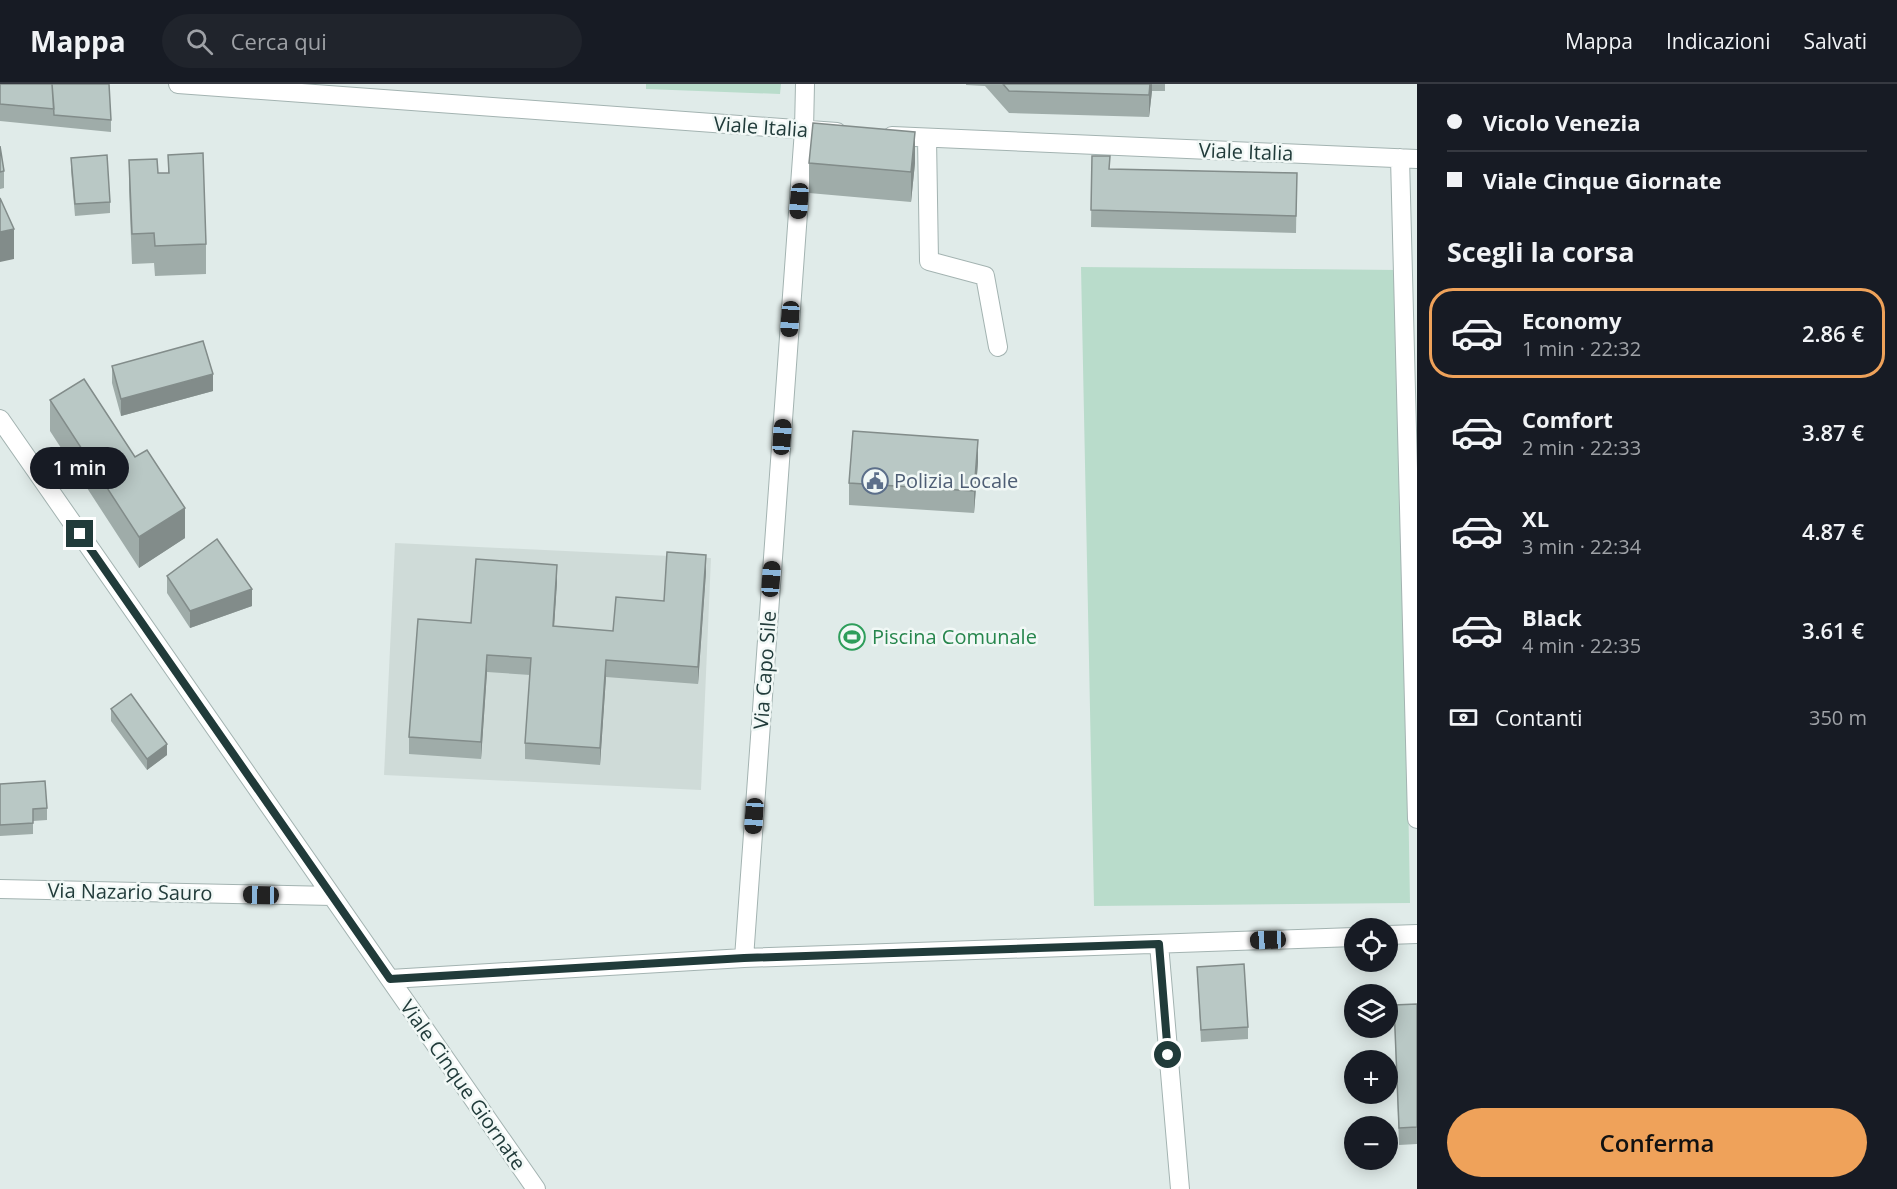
<!DOCTYPE html>
<html lang="it">
<meta charset="utf-8">
<style>
body{margin:0;font-family:"Open Sans",sans-serif;background:#20242c;color:#f1f3f6;height:100vh;display:flex;flex-direction:column;font-size:22px;white-space:nowrap}
*{box-sizing:border-box;margin:0}
p{font-size:20px;color:#9ea1a6}
.icon{flex:none;width:33px;height:33px;fill:none;stroke:currentColor;stroke-width:2;stroke-linecap:round;stroke-linejoin:round}
.map{position:relative;flex:1;overflow:hidden}
.panel{display:flex;flex-direction:column;background:#171b24;width:480px}
.panel>*{flex:none}
.guide{display:grid;align-content:center;height:132px;padding:0 30px;background:#171b24}
.controls{position:absolute;left:1344px;top:834px;display:grid;gap:12px}
.controls a{display:grid;place-items:center;width:54px;height:54px;border-radius:50%;background:#171b24;box-shadow:0 3px 15px #0003;font-size:30px}
.end{position:absolute;width:27px;height:27px;margin:-14px;border:8px solid #213b3a;background:#fff;box-shadow:0 0 0 3px #fff}
.from{border-radius:50%}
.bubble{position:absolute;height:42px;border-radius:21px;background:#171b24;box-shadow:0 3px 15px #0003;font-size:20px;font-weight:600;line-height:42px;text-align:center}
.car{position:absolute;width:18px;height:36px;margin:-18px -9px;border-radius:8px;box-shadow:0 0 4px 2px #0007;background:linear-gradient(#222 24%,#8ab4d8 0 40%,#222 0 76%,#8ab4d8 0 86%,#222 0)}
.guide b{display:flex;align-items:center;gap:21px;height:57px;font-size:22px}
.guide b+b{border-top:2px solid #363941}
.guide i{width:15px;height:15px;background:#f1f3f6}
ul{padding:0;list-style:none}
li{display:flex;align-items:center;gap:18px;height:90px;margin:0 12px 9px;padding:0 18px;border:3px solid transparent;border-radius:24px}
li div{flex:1}
li b{display:block;font-size:22px}
li em{font-style:normal;font-weight:600}
li.current{border-color:#efa25a}
li>.icon{width:54px;height:54px;stroke-width:1.5}
h2{padding:0 30px;font-size:27px;line-height:72px}
.pay{display:flex;align-items:center;gap:15px;height:66px;padding:0 30px;font-size:22px}
.pay p{margin-inline-start:auto}
.primary-button{display:flex;gap:12px;margin-top:auto;padding:12px 30px}
.primary-button a{flex:1;height:69px;border-radius:36px;background:#efa25a;color:#111;font-size:24px;font-weight:600;line-height:69px;text-align:center}
header{display:flex;align-items:center;gap:36px;box-sizing:border-box;height:84px;padding:0 30px;background:#171b24;border-bottom:2px solid #363941}
header strong{font-size:28px}
nav{display:flex;gap:33px;margin-inline-start:auto;font-size:21px}
.search{width:420px;height:54px;background:#20242c;display:flex;align-items:center;gap:15px;box-sizing:border-box;padding:0 21px;border-radius:33px;color:#9ea1a6;font-size:22px}
main{display:flex;flex:1;min-height:0}
.map>svg:first-child{display:block}
</style>
<header>
<strong>Mappa</strong>
<div class="search"><svg class="icon" aria-label="search" viewBox="0 0 24 24"><circle cx="10" cy="10" r="6"/><path d="M15 15l6 6"/></svg>Cerca qui</div>
<nav><a>Mappa</a><a>Indicazioni</a><a>Salvati</a></nav>
</header>
<main>
<div class="map">
<svg width="1417" height="1105" viewBox="0 0 1417 1105">
<rect width="100%" height="100%" fill="#e0ebe9"/>
<path fill="#cfdbd8" d="M 395,459 L 711,474 L 701,706 L 384,691 Z"/>
<path fill="#b9dccb" d="M 646,0 L 781,0 L 780,10 L 646,5 Z
M 1081,183 L 1399,186 L 1410,819 L 1094,822 Z"/>
<g fill="none" stroke-linecap="round" stroke-linejoin="round">
<g stroke="#a3b3b1" stroke-width="20">
<path id="minor" d="M 178,0 L 837,48
M 892,52 L 1417,75
M 927,54 L 929,177 L 985,192 L 998,263
M 1400,74 L 1417,735
M 0,335 L 536,1105
M 0,805 L 332,812
M 1388,851 L 1417,850
M 1159,860 L 1180,1105
M 744,874 L 804,46 L 805,0
M 390,895 L 744,874 L 1354,853"/>
</g>
<use href="#minor" stroke="#fff" stroke-width="18"/>
</g>
<path fill="#9faca9" d="M 0,0 L 111,36 L 111,48 L 0,37 Z
M 966,0 L 1165,0 L 1165,7 L 1152,7 L 1149,33 L 1009,29 L 985,2 L 966,1 Z
M 0,62 L 4,87 L 4,104 L 0,105 Z
M 168,71 L 206,160 L 206,190 L 155,192 L 154,179 L 132,180 L 129,106 L 129,76 L 158,89 L 168,89 Z
M 1092,72 L 1110,85 L 1297,89 L 1296,149 L 1091,143 Z
M 71,74 L 110,118 L 110,129 L 75,132 L 71,86 Z
M 809,79 L 915,79 L 911,118 L 809,109 Z
M 112,282 L 213,307 L 121,332 L 112,299 Z
M 50,316 L 185,454 L 139,484 L 50,347 Z
M 978,378 L 974,429 L 849,421 L 849,399 Z
M 706,488 L 698,600 L 606,593 L 600,681 L 525,675 L 525,659 L 530,591 L 487,588 L 481,675 L 409,670 L 409,653 L 471,539 L 557,498 L 554,542 L 613,547 L 664,517 Z
M 167,492 L 252,522 L 190,544 L 167,509 Z
M 111,625 L 167,671 L 147,686 L 111,637 Z
M 0,700 L 47,724 L 47,736 L 33,737 L 33,750 L 0,752 Z
M 1197,883 L 1248,943 L 1248,955 L 1201,958 Z
M 1417,920 L 1417,1060 L 1399,1061 L 1394,921 Z"/>
<path fill="#828c8a" d="M 1150,0 L 1152,0 L 1152,7 L 1149,33 L 1149,11 Z
M 915,48 L 915,79 L 911,118 L 911,88 Z
M 14,145 L 14,175 L 0,178 L 0,148 Z
M 213,290 L 213,307 L 121,332 L 121,315 Z
M 978,356 L 978,378 L 974,429 L 974,407 Z
M 185,424 L 185,454 L 139,484 L 139,453 Z
M 706,471 L 706,488 L 698,600 L 698,583 Z
M 557,481 L 557,498 L 553,559 L 553,542 Z
M 252,505 L 252,522 L 190,544 L 190,527 Z
M 487,571 L 487,588 L 481,675 L 481,658 Z
M 606,576 L 606,593 L 600,681 L 600,664 Z
M 167,660 L 167,671 L 147,686 L 147,675 Z"/>
<path fill="#b9c8c5" stroke="#828c8a" stroke-width="1.5" d="M 0,0 L 52,0 L 54,25 L 0,20 Z
M 52,0 L 109,0 L 111,36 L 54,31 Z
M 1003,0 L 1150,0 L 1149,11 L 1009,7 Z
M 813,39 L 915,48 L 911,88 L 809,79 Z
M 0,62 L 4,87 L 0,88 Z
M 203,69 L 206,160 L 155,162 L 154,149 L 132,150 L 129,76 L 157,75 L 158,89 L 169,89 L 168,71 Z
M 107,71 L 110,118 L 75,120 L 71,74 Z
M 1092,72 L 1110,72 L 1109,85 L 1297,89 L 1296,132 L 1091,126 Z
M 0,114 L 14,145 L 0,148 Z
M 203,257 L 213,290 L 121,315 L 112,282 Z
M 84,295 L 135,373 L 147,366 L 185,424 L 139,453 L 50,316 Z
M 853,347 L 978,356 L 974,407 L 849,399 Z
M 217,455 L 252,505 L 190,527 L 167,492 Z
M 667,468 L 706,471 L 698,583 L 606,576 L 600,664 L 525,659 L 531,574 L 487,571 L 481,658 L 409,653 L 418,535 L 471,539 L 476,475 L 557,481 L 553,542 L 613,547 L 616,513 L 664,517 Z
M 131,610 L 167,660 L 147,675 L 111,625 Z
M 45,697 L 47,724 L 33,725 L 33,739 L 0,741 L 0,700 Z
M 1244,880 L 1248,943 L 1201,946 L 1197,883 Z
M 1417,920 L 1417,1043 L 1399,1044 L 1394,921 Z"/>
<g fill="none" stroke-linecap="round" stroke-linejoin="round">
<path stroke="#213b3a" stroke-width="8" d="M 80,450 L 390,895 L 744,874 L 1159,860 L 1168,971"/>
</g>
<defs>
<g id="civic-ring" transform="scale(1.35)"><circle r="9.5" fill="#f1f8f6" stroke="#5c6f8a" stroke-width="1.5"/><path d="M-.6-6.5H3V-4.5H.6V-3L4-1V1h2V6H-6V1h2V-1L-.6-3ZM-1.2 2.5V6h2.4V2.5Z" fill="#5c6f8a"/></g>
<g id="stadium-ring" transform="scale(1.35)"><circle r="9.5" fill="#f1f8f6" stroke="#2e9e5b" stroke-width="1.5"/><path d="M0-5a6.5 5 0 1 0 0 10a6.5 5 0 1 0 0-10ZM-3.5-1.8h7v3.6h-7Z" fill="#2e9e5b"/></g>
</defs>
<g fill-rule="evenodd">
<use href="#civic-ring" x="875" y="397"/>
<use href="#stadium-ring" x="852" y="553"/>
</g>
<g text-anchor="middle" stroke-width="5" stroke-linejoin="round" paint-order="stroke">
<g font-size="20" fill="#213b3a" stroke="#f1f8f6">
<text transform="translate(761 43) rotate(4)" y="7">Viale Italia</text>
<text transform="translate(1246 68) rotate(2)" y="7">Viale Italia</text>
<text transform="translate(765 586) rotate(-86)" y="7">Via Capo Sile</text>
<text transform="translate(130 808) rotate(1)" y="7">Via Nazario Sauro</text>
<text transform="translate(463 1001) rotate(55)" y="7">Viale Cinque Giornate</text>
</g>
<g font-size="20" fill="#4e5e75" stroke="#f1f8f6" text-anchor="start">
<text x="894" y="404">Polizia Locale</text>
</g>
<g font-size="20" fill="#27864d" stroke="#f1f8f6" text-anchor="start">
<text x="872" y="560">Piscina Comunale</text>
</g>
</g>
</svg>
<div class="controls">
<a><svg class="icon" aria-label="locate" viewBox="0 0 24 24"><circle cx="12" cy="12" r="6"/><path d="M12 2v4M12 18v4M2 12h4M18 12h4"/></svg></a>
<a><svg class="icon" aria-label="layers" viewBox="0 0 24 24"><path d="M12 4l9 5-9 5-9-5zM3 14l9 5 9-5"/></svg></a>
<a>+</a>
<a>−</a>
</div>
<i class="end from" style="left:1168px;top:971px"></i>
<i class="end" style="left:80px;top:450px"></i>
<div class="bubble" style="left:30px;top:363px;width:99px">1 min</div>
<i class="car" style="left:799px;top:117px;rotate:184deg"></i>
<i class="car" style="left:790px;top:235px;rotate:184deg"></i>
<i class="car" style="left:782px;top:353px;rotate:4deg"></i>
<i class="car" style="left:771px;top:495px;rotate:4deg"></i>
<i class="car" style="left:754px;top:732px;rotate:184deg"></i>
<i class="car" style="left:261px;top:811px;rotate:271deg"></i>
<i class="car" style="left:1268px;top:856px;rotate:268deg"></i>
</div>
<section class="panel">
<div class="guide">
<b><i class="from"></i>Vicolo Venezia</b>
<b><i></i>Viale Cinque Giornate</b>
</div>
<h2>Scegli la corsa</h2>
<ul>
<li class="current"><svg class="icon" aria-label="car" viewBox="0 0 24 24"><path d="M5 17H2v-5l4-1 3-4h7l3 4 3 1v5h-3M9 17h6M6 11h13"/><circle cx="7" cy="17" r="2"/><circle cx="17" cy="17" r="2"/></svg><div><b>Economy</b><p>1 min · 22:32</p></div><em>2.86 €</em></li>
<li><svg class="icon" aria-label="car" viewBox="0 0 24 24"><path d="M5 17H2v-5l4-1 3-4h7l3 4 3 1v5h-3M9 17h6M6 11h13"/><circle cx="7" cy="17" r="2"/><circle cx="17" cy="17" r="2"/></svg><div><b>Comfort</b><p>2 min · 22:33</p></div><em>3.87 €</em></li>
<li><svg class="icon" aria-label="car" viewBox="0 0 24 24"><path d="M5 17H2v-5l4-1 3-4h7l3 4 3 1v5h-3M9 17h6M6 11h13"/><circle cx="7" cy="17" r="2"/><circle cx="17" cy="17" r="2"/></svg><div><b>XL</b><p>3 min · 22:34</p></div><em>4.87 €</em></li>
<li><svg class="icon" aria-label="car" viewBox="0 0 24 24"><path d="M5 17H2v-5l4-1 3-4h7l3 4 3 1v5h-3M9 17h6M6 11h13"/><circle cx="7" cy="17" r="2"/><circle cx="17" cy="17" r="2"/></svg><div><b>Black</b><p>4 min · 22:35</p></div><em>3.61 €</em></li>
</ul>
<div class="pay"><svg class="icon" aria-label="cash" viewBox="0 0 24 24"><path d="M3 7h18v10H3z"/><circle cx="12" cy="12" r="2"/></svg>Contanti<p>350 m</p></div>
<div class="primary-button"><a>Conferma</a></div>
</section>
</main>
